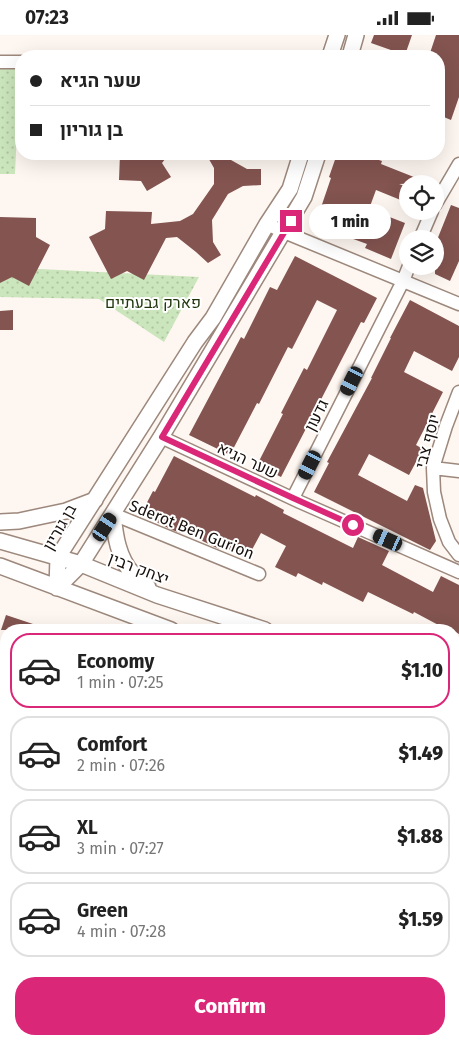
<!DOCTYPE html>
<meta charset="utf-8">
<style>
body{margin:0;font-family:"Fira Sans",Heebo,sans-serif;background:#f2f2f2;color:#222;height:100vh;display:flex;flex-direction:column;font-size:19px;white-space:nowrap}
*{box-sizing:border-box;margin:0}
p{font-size:16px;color:#767676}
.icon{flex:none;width:28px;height:28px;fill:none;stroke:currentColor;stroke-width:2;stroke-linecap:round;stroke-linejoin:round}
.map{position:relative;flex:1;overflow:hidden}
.panel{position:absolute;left:0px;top:589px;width:460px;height:421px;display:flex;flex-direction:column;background:#fff;border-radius:20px 20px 0 0;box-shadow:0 5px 20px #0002}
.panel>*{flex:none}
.top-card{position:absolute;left:15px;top:15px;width:430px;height:110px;border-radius:20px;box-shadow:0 5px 20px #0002;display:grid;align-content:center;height:110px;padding:0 15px;background:#fff}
.controls{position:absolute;left:399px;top:140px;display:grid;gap:10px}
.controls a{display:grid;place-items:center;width:45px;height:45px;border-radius:50%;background:#fff;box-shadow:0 5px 20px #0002;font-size:25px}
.end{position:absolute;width:22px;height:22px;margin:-11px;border:6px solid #db2777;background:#fff;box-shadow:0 0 0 2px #fff}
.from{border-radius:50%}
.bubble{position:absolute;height:35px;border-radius:18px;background:#fff;box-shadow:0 5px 20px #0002;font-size:16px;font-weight:800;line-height:35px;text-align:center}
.car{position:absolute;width:15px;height:30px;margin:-15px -8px;border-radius:6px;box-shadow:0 0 4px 1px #0007;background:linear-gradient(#222 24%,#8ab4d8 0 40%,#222 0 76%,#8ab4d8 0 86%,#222 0)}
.top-card b{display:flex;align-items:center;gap:18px;height:48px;font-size:19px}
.top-card b+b{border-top:1px solid #e0e0e0}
.top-card i{width:12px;height:12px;background:#222}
ul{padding:9px 0 0;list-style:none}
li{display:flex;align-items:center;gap:15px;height:75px;margin:0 10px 8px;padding:0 5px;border:2px solid #e0e0e0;border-radius:20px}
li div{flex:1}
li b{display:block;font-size:19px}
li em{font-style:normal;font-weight:800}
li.selected{border-color:#db2777}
li>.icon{width:45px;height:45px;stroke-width:1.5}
.primary-button{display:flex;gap:10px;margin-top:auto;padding:10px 15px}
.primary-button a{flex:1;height:58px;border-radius:20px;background:#db2777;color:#fff;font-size:20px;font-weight:800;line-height:58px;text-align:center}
.status{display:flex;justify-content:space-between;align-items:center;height:35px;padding:0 25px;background:#fff;direction:ltr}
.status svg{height:14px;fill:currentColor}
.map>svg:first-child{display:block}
</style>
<div class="status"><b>07:23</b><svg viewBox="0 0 49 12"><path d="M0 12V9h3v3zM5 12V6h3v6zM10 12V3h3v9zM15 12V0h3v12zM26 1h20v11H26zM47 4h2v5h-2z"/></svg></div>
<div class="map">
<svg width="459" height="1009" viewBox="0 0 459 1009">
<defs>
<pattern id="park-dots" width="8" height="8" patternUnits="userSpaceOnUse" patternTransform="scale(1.25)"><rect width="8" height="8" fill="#cbe5bc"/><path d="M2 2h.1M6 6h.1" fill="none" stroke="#aec3a0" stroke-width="1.8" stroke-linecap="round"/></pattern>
</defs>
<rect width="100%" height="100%" fill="#fef6f0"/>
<path fill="url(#park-dots)" d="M 0,27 L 20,27 L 15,139 L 0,139 Z
M 0,232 L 199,242 L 164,307 L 99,264 L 0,262 Z
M 311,1004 L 379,1004 L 377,1009 L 309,1009 Z"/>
<path fill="#835450" d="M 374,0 L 412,0 L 405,20 L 371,8 Z
M 436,0 L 459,0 L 459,62 L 451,85 L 439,80 L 439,21 L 429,21 Z
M 120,119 L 169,119 L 162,128 L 171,142 L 147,156 L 141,146 L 119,145 Z
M 206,119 L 227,119 L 231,125 L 247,134 L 261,134 L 261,150 L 243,151 L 228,159 L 212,185 L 213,207 L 221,220 L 208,228 L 196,217 L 177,202 L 166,203 L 144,245 L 127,236 L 111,244 L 89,202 L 105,194 L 106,176 L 152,177 L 151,189 L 180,186 L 193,179 L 214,149 L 214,133 Z
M 337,119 L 360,119 L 382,126 L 381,129 L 429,148 L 399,149 L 408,152 L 408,168 L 376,155 L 369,174 L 405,188 L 391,224 L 365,213 L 367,209 L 315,190 L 331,143 L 329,142 Z
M 451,170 L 459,173 L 459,226 L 450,246 L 435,239 L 435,210 Z
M 0,182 L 36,183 L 36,202 L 50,210 L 29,251 L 12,242 L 0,248 Z
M 295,221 L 377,263 L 364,288 L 361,287 L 281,442 L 257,430 L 283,379 L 281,378 L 304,333 L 307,335 L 337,275 L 317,265 L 292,314 L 288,312 L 259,369 L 257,368 L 230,420 L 189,400 L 241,302 L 244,304 L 270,252 L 277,255 Z
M 410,265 L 459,291 L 459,322 L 452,336 L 414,316 L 404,337 L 443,357 L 416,410 L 423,414 L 409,440 L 369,419 L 358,440 L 407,466 L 415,450 L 423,453 L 436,506 L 430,515 L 314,457 L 329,428 L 327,427 L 372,343 L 371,343 L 391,303 L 390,303 Z
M 13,275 L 13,295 L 0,295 L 0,276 Z
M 174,421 L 255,462 L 256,460 L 284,475 L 283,478 L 353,513 L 358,502 L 389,516 L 382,530 L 433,557 L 441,541 L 459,550 L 459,599 L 454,596 L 454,595 L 445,591 L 444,593 L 414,577 L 413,579 L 368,557 L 363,567 L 323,547 L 322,550 L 298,538 L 296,542 L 275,532 L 286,511 L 261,498 L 247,524 L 221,510 L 219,514 L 182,496 L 181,498 L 172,495 L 141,479 L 153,456 L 155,457 Z
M 6,580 L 45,593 L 45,595 L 1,595 Z"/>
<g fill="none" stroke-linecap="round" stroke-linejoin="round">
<g stroke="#9c887c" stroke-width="15">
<path id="minor" d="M 0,27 L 21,27
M 435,170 L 459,129
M 267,189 L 284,197 L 459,269
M 420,204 L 432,176
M 459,357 L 446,391 L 433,433 L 434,457 L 440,484 L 449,507 L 459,520
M 161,402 L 300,467 L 459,537
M 433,433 L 459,436
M 293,463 L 403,246 L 409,231
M 113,479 L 259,539
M 0,627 L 6,629
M 454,795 L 459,798
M 454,936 L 459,934
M 252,1004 L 258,1009
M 96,1009 L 104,1004"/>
</g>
<g stroke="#9c887c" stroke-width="18">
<path id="major" d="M 330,21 L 337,0
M 350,21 L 356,0
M 113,479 C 115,500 118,523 133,539 C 137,544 143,548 148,552
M 0,487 L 19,486 L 66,476 L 95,465
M 0,506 L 81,529 L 157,560 L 265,595
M 0,531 L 171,595
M 57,553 L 81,529 L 161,402 L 304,162 L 318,119
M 57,553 L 58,522 L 195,307 L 213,283 L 267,189 L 290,154 L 301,119
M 454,669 L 459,672
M 454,703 L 459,706"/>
</g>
<use href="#minor" stroke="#fff" stroke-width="12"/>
<use href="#major" stroke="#fff" stroke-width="15"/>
</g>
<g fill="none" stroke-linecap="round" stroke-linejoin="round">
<path stroke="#db2777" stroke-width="6" d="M 291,186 L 162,402 L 293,463 L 353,490"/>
</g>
<g text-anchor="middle" stroke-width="4" stroke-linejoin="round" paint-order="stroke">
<g font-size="16" fill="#1e3609" stroke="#fff">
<text x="153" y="273">פארק גבעתיים</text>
</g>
<g font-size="16" fill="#160f0b" stroke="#fff">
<text transform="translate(316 380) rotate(-63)" y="6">גדעון</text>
<text transform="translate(427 406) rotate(-75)" y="6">יוסף צבי</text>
<text transform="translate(248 425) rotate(25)" y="6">שער הגיא</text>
<text transform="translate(59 492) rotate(-60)" y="6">בן גוריון</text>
<text transform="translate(192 494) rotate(22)" y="6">Sderot Ben Gurion</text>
<text transform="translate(139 533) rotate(21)" y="6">יצחק רבין</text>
</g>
</g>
</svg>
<div class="controls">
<a><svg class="icon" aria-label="locate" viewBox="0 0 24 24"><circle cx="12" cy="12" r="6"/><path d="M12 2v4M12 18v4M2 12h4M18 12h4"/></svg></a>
<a><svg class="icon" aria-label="layers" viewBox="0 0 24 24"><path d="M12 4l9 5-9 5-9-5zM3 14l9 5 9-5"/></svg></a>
</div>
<i class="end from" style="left:353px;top:490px"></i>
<i class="end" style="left:291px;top:186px"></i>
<div class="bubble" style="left:309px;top:169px;width:82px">1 min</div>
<i class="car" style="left:352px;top:346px;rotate:207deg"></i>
<i class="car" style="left:310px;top:430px;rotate:207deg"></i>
<i class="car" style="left:105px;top:492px;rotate:33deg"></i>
<i class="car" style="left:388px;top:505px;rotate:294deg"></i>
<div class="top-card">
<b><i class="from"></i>שער הגיא</b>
<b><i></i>בן גוריון</b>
</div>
<section class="panel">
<ul>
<li class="selected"><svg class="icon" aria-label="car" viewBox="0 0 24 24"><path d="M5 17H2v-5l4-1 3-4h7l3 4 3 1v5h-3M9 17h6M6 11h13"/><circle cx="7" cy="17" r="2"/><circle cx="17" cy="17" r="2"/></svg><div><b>Economy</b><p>1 min · 07:25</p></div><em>$1.10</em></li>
<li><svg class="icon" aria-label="car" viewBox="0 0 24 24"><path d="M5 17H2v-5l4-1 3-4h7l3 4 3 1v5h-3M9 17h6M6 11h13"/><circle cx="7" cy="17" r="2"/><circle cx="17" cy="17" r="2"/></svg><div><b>Comfort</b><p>2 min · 07:26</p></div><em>$1.49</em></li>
<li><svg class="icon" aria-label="car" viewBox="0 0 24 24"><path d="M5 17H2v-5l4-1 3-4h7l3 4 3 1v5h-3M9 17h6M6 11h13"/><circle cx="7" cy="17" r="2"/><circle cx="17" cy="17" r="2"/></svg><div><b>XL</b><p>3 min · 07:27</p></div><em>$1.88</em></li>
<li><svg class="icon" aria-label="car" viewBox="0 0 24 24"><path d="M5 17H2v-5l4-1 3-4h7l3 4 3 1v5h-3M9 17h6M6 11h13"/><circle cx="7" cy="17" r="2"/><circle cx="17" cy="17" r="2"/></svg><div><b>Green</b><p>4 min · 07:28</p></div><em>$1.59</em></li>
</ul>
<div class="primary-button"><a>Confirm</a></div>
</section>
</div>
